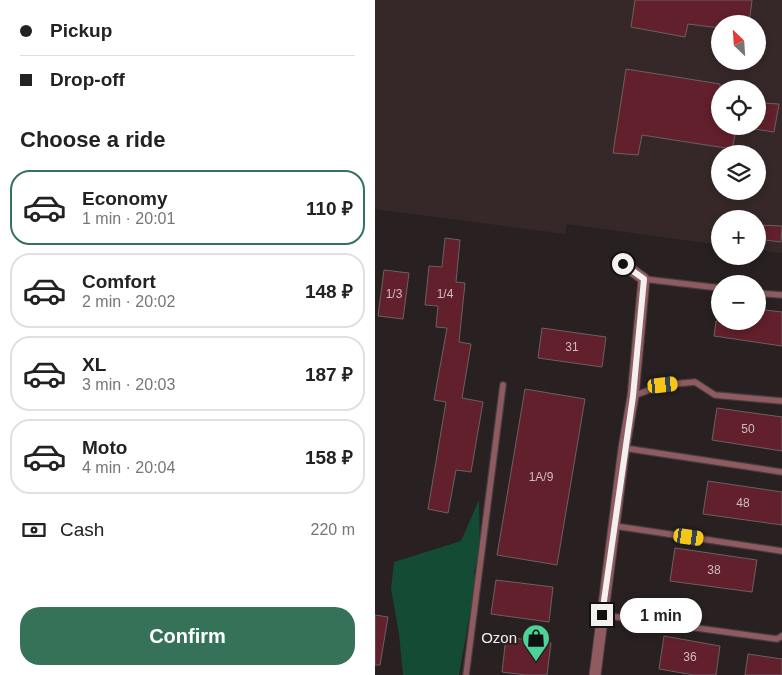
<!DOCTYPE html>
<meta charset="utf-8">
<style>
body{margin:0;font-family:Arial,sans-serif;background:#f2f2f2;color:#222;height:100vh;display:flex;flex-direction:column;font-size:19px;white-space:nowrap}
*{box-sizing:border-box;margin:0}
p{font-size:16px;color:#767676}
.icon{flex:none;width:28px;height:28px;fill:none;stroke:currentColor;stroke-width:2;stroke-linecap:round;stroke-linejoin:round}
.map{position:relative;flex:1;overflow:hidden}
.panel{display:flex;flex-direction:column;background:#fff;width:375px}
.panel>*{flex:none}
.guide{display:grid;align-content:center;height:110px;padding:0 20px;background:#fff}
.needle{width:32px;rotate:335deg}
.controls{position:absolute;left:336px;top:15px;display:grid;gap:10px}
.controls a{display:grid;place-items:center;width:55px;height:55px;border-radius:50%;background:#fff;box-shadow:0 2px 8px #0003;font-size:25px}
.end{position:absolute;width:22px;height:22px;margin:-11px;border:6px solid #f5f0f0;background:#111;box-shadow:0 0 0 2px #111}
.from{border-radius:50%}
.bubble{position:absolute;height:35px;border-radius:18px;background:#fff;box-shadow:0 2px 8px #0003;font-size:16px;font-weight:700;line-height:35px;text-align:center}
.car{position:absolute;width:15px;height:30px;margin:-15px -8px;border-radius:6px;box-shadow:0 0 4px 1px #0007;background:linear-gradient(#f5c518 24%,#345 0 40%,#f5c518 0 76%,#345 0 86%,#f5c518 0)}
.guide b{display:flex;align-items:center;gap:18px;height:48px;font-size:19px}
.guide b+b{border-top:1px solid #e0e0e0}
.guide i{width:12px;height:12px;background:#222}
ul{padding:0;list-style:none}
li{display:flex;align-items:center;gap:15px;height:75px;margin:0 10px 8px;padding:0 10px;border:2px solid #e0e0e0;border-radius:20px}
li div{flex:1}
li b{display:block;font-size:19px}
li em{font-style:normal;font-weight:700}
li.current{border-color:#357258}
li>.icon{width:45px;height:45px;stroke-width:1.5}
h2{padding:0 20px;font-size:22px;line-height:60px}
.pay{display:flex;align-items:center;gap:12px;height:55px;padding:0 20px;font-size:19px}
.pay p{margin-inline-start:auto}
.primary-button{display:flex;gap:10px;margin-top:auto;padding:10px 20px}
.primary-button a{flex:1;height:58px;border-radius:20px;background:#357258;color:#fff;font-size:20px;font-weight:700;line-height:58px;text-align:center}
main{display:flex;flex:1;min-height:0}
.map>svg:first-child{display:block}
</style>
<main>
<section class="panel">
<div class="guide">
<b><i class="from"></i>Pickup</b>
<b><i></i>Drop-off</b>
</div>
<h2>Choose a ride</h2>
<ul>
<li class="current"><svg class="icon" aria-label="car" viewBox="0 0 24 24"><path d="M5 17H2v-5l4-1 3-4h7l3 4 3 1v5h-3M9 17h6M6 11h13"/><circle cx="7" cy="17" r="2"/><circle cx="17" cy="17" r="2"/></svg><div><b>Economy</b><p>1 min · 20:01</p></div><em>110 ₽</em></li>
<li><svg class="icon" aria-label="car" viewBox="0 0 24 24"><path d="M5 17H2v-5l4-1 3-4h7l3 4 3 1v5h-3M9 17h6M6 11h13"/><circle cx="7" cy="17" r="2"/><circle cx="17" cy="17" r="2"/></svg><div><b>Comfort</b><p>2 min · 20:02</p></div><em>148 ₽</em></li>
<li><svg class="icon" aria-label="car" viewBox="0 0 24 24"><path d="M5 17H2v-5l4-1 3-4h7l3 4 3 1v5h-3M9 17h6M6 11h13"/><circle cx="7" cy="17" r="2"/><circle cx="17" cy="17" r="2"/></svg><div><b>XL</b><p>3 min · 20:03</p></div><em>187 ₽</em></li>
<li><svg class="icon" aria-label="car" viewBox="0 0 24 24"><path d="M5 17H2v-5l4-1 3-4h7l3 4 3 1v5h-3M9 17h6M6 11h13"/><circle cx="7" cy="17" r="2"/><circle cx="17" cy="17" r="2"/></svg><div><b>Moto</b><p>4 min · 20:04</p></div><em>158 ₽</em></li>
</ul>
<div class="pay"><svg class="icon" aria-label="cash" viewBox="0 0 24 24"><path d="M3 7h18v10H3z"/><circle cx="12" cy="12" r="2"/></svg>Cash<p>220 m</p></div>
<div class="primary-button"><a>Confirm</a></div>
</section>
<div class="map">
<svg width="407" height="675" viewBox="0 0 407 675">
<rect width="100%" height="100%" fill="#282021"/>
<path fill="#362829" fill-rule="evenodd" d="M 0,0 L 407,0 L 407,253 L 383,250 L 382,219 L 345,219 L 345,245 L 192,224 L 190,234 L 0,209 ZM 345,24 L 382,24 L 382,61 L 345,61 ZM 345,89 L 382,89 L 382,126 L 345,126 ZM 345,154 L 382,154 L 382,191 L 345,191 Z"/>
<path fill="#144b34" d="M 104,500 L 105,555 L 99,571 L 102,592 L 95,613 L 84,675 L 28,675 L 24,634 L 16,589 L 19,562 L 86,541 Z"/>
<path fill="#61202b" stroke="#6a6162" d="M 260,0 L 377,0 L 374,24 L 345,24 L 345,28 L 313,24 L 310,37 L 256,27 Z
M 251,69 L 345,84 L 345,126 L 362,126 L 357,149 L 267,135 L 263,155 L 238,153 Z
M 388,103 L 404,104 L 399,132 L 379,129 L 380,126 L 382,126 L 382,119 Z
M 382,225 L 407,226 L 406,242 L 382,239 Z
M 70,238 L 85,240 L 81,282 L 90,283 L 84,342 L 96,344 L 87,398 L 108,402 L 96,472 L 81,470 L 73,513 L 53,509 L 71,402 L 59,400 L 72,328 L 61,327 L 63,306 L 50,305 L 54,266 L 67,267 Z
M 9,270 L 34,273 L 28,319 L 3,316 Z
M 382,309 L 407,312 L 407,346 L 339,336 L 341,321 L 382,321 Z
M 167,328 L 231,337 L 227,367 L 163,358 Z
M 150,389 L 210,399 L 182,565 L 122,555 Z
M 342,408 L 407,417 L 407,451 L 337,440 Z
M 333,481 L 407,492 L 407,525 L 328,514 Z
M 300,548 L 382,560 L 377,592 L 295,581 Z
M 121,580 L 178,587 L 174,622 L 116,614 Z
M 0,615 L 13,617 L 5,665 L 0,665 Z
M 289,636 L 345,646 L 341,675 L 319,675 L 284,669 Z
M 131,637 L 176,643 L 172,675 L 151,675 L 127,672 Z
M 373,654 L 407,659 L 407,675 L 370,675 Z"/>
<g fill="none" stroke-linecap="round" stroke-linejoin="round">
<g stroke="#453d3e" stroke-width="8">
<path id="lane" d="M 269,279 L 345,288
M 382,293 L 407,295
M 258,396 L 288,385 L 320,382 L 340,395 L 407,401
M 249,448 L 407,472
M 240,526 L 407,551
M 227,615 L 402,639 L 407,636
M 91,675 L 128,385"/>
</g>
<g stroke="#453d3e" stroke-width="13">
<path id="street" d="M 220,675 L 249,448 L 258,396 L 269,279 L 248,264"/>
</g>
<use href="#lane" stroke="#8f5b60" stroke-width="5.5"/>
<use href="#street" stroke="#8f5b60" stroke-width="11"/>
</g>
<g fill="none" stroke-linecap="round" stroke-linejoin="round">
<path stroke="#f5f0f0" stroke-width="6" d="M 227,615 L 258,396 L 269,279 L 248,264"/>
</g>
<defs>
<g id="shop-pin" transform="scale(1.4375)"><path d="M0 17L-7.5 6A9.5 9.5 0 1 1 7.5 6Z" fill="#4dd39a" stroke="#282021"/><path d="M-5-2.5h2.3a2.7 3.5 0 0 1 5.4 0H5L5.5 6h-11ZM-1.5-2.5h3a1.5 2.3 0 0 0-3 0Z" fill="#111"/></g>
</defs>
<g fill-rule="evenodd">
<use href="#shop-pin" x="161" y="638"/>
</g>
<g text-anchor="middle" stroke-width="4" stroke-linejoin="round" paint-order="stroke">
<g font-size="12" fill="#d0bcbf">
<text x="19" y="298">1/3</text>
<text x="70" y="298">1/4</text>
<text x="197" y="351">31</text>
<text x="373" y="433">50</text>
<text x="166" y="481">1А/9</text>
<text x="368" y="507">48</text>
<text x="339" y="574">38</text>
<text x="315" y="661">36</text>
</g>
<g font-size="15" fill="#f5f0f0" stroke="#282021" text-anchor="end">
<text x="142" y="643">Ozon</text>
</g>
</g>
</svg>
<div class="controls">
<a><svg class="needle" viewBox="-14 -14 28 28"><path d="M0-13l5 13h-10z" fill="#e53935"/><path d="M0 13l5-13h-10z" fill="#767676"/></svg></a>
<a><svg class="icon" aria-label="locate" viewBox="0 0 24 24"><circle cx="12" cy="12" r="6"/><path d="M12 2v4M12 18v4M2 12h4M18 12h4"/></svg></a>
<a><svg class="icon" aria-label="layers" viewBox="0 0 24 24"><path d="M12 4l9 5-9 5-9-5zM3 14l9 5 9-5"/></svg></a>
<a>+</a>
<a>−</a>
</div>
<i class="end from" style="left:248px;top:264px"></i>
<i class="end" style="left:227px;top:615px"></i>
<div class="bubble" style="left:245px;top:598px;width:82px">1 min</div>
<i class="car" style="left:288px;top:385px;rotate:84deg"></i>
<i class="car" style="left:314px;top:537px;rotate:98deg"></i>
</div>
</main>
